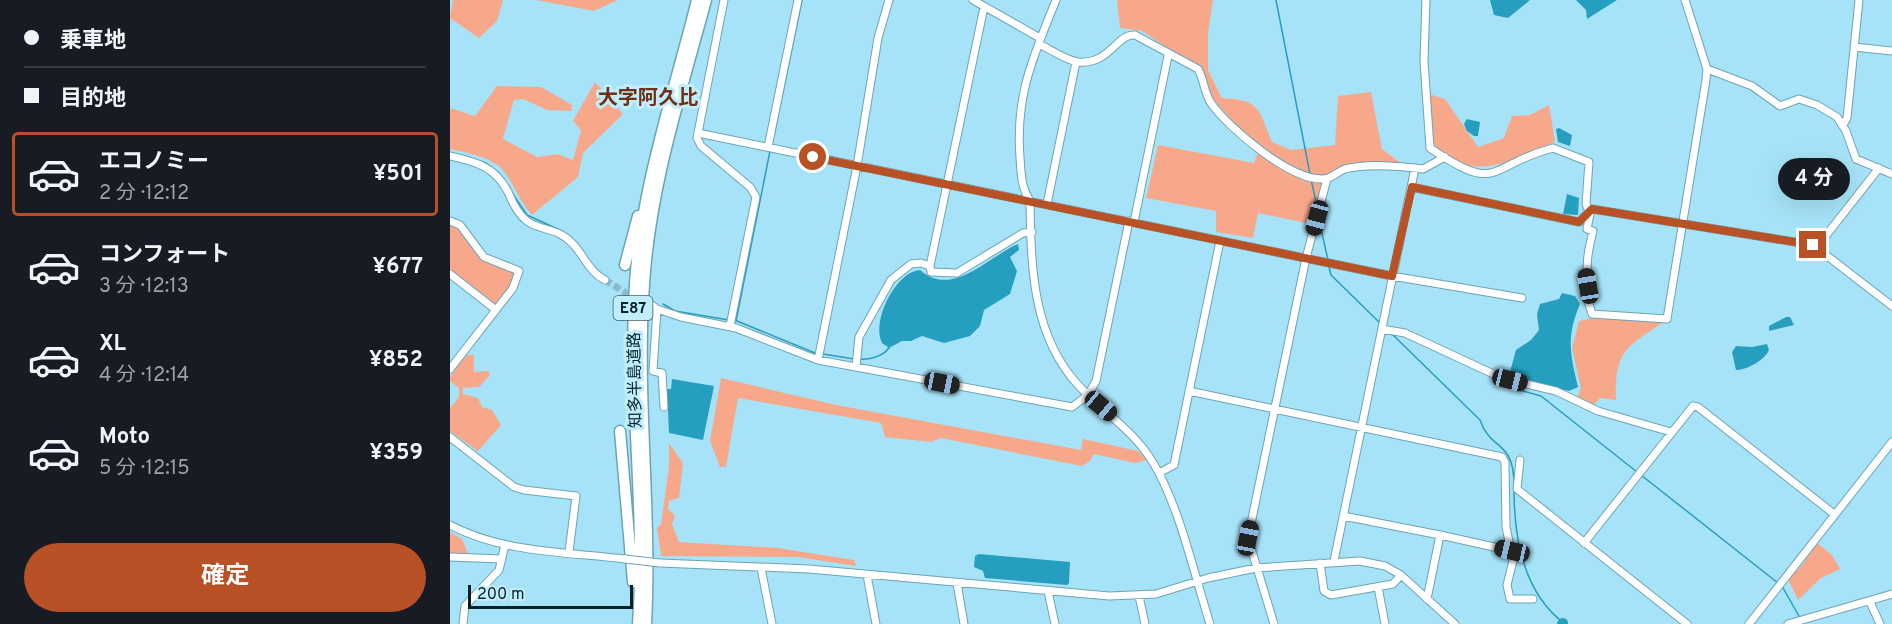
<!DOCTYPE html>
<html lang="ja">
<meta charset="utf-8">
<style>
body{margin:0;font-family:Overpass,"Noto Sans JP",sans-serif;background:#20242c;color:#f1f3f6;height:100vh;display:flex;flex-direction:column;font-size:22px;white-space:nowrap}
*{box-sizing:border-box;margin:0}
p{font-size:20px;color:#9ea1a6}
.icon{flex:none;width:33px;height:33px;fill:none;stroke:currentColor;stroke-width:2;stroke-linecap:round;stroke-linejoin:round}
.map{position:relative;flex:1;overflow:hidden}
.side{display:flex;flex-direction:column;background:#171b24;width:450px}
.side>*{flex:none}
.guide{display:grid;align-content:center;height:132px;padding:0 24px;background:#171b24}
.scale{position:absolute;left:18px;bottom:15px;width:165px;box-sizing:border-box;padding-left:6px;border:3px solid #082129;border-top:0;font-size:16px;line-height:21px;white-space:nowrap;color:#082129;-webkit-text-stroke:4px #bfeeff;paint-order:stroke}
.end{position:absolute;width:27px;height:27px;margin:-14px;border:8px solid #b85226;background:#fff;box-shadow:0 0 0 3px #fff}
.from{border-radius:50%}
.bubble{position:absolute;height:42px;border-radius:21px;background:#171b24;box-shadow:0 6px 24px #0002;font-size:20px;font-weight:700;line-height:42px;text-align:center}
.car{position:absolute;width:18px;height:36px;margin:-18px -9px;border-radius:8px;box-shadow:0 0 4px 2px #0007;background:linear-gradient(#222 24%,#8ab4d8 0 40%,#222 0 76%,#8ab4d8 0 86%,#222 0)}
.guide b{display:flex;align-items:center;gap:21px;height:57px;font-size:22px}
.guide b+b{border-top:2px solid #363941}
.guide i{width:15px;height:15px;background:#f1f3f6}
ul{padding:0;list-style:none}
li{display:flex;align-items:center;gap:18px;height:84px;margin:0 12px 9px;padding:0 12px;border:3px solid transparent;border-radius:6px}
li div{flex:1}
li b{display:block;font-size:22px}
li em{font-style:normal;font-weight:700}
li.selected{border-color:#b85226}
li>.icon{width:54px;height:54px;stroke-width:1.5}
.button{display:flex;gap:12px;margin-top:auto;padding:12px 24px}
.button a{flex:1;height:69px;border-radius:36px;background:#b85226;color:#fff;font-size:24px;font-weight:700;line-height:69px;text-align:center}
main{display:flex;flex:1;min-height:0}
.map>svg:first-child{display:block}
</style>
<main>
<section class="side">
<div class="guide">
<b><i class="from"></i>乗車地</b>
<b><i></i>目的地</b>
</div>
<ul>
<li class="selected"><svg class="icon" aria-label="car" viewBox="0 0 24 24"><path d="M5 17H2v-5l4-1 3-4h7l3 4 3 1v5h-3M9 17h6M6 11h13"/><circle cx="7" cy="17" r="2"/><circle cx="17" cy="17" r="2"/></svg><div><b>エコノミー</b><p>2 分 · 12:12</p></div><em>¥501</em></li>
<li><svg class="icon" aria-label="car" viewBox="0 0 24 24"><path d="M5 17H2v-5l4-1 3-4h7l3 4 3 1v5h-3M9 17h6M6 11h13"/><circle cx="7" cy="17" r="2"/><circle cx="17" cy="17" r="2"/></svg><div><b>コンフォート</b><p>3 分 · 12:13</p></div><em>¥677</em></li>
<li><svg class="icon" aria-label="car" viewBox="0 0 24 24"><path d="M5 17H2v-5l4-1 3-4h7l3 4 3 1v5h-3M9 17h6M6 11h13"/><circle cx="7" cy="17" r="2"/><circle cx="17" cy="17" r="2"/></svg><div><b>XL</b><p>4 分 · 12:14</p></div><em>¥852</em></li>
<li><svg class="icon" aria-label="car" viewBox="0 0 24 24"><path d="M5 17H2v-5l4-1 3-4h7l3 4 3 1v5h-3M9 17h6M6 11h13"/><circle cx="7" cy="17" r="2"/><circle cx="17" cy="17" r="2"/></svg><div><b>Moto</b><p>5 分 · 12:15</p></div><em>¥359</em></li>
</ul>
<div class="button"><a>確定</a></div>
</section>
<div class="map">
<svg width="1442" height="624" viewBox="0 0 1442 624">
<rect width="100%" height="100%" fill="#a7e3f8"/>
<path fill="#f8a88a" d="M 3,0 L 53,0 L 47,21 L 29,38 L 0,18 Z
M 86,0 L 168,0 L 144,11 Z
M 667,0 L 763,0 L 758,33 L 758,70 L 772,98 C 811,100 808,109 822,142 L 841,150 L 885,145 L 888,96 L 921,92 L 932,149 L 952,164 L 909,163 L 876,175 L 861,224 L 808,213 L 803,238 L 766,232 L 766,211 L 696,198 L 708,145 L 804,163 L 810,145 L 781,120 L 760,95 L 750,69 L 692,31 L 670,28 Z
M 145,82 L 173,114 L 133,153 L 128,177 L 82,215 C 70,202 66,189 56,174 C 46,158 18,153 0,149 L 0,108 L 25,116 L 47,86 L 91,87 L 122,105 L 121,111 L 97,110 L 73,99 L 64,100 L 53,139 L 87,157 L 108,154 L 123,160 L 131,130 L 123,121 Z
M 979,94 L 995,99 L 1028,147 L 1054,138 L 1062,116 L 1080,115 L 1099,105 L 1105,142 C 1071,156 1034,180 999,157 C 993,152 985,148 983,141 C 979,127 980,108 979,94 Z
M 0,225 L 10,227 L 34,258 L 66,270 L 61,287 L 48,305 L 43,305 L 0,271 Z
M 1142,318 L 1217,320 C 1178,346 1164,349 1166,400 L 1150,398 L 1144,405 L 1127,398 L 1131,388 L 1122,348 L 1129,321 Z
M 16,355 L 24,355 L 24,372 L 38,371 L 40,375 L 29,387 L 13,388 L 13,394 L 28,398 L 32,407 L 42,410 L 51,425 L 28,451 L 0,431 L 0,408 L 9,397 L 9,388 L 0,381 L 0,377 Z
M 271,378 L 386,405 L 631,450 L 633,439 L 688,451 L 697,460 L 685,463 L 644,454 L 640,461 L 632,466 L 491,438 L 481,442 L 435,437 L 431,423 L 288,398 L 276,467 L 270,467 L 260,441 Z
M 219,443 L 233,463 L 229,498 L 219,501 L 218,509 L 225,515 L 222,524 L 229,542 L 328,548 L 404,560 L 406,566 L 348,557 L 211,556 L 207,528 L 211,524 L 219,467 Z
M 0,532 L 12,539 L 19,556 L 0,553 Z
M 1367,543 L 1382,555 L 1390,569 L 1371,578 L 1348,600 L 1338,579 L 1353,564 L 1359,551 Z"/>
<path fill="#269ebf" d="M 1040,0 L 1080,0 L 1058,18 L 1044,15 Z
M 1126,0 L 1167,0 L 1137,19 L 1136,10 Z
M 1017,119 L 1030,122 L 1028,136 L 1024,136 L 1017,131 L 1014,124 Z
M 1109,128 L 1122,135 L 1120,146 L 1108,142 L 1106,129 Z
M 1117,194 L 1129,198 L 1128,215 L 1113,214 Z
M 568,244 L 569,250 L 560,257 L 567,271 L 560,294 L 534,310 L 530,326 L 520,336 L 494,343 L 472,336 L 461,341 L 452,341 L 437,349 L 438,347 L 432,343 C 421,322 445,272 470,270 C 502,299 539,256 568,244 Z
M 1112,293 L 1125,296 L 1130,304 C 1116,337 1120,354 1128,387 L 1119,391 L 1067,377 L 1060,372 L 1066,350 L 1081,340 L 1089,330 L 1087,314 L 1090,304 L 1109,299 Z
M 1336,317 L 1340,317 L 1344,325 L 1319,331 L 1319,326 Z
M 1317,344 L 1319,350 C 1315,360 1297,370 1286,370 L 1282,352 L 1286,346 L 1302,347 Z
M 222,379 L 264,386 L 253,440 L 219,433 L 217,389 L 221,389 Z
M 529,554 L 620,562 L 619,583 L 617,585 L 535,578 L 533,571 L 524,567 L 525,556 Z"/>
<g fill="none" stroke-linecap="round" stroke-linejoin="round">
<path stroke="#269ebf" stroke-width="1.5" d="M 826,0 L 860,174
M 324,135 L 352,0
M 17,157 L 36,163 L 48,172 L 77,215 L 112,231
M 861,179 L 867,207
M 869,220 L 878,260
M 879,267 L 881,275 L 930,323
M 213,304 L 225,311 L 279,320
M 286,321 L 320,151
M 287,321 L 365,353
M 942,334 L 1030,420 C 1041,452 1064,439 1064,485
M 373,354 L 404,359
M 408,359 C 419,360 432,357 439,348
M 1062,388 L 1091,396 L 1187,472
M 1191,475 L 1328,583
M 1064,490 C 1064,538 1073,593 1115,624
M 1332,586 L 1350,618"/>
<path stroke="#269ebf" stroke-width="10" d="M 1112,624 L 1113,623"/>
<path stroke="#87bccf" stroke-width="7" stroke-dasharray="7 3.5" stroke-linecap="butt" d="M 155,280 L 186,299"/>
<g stroke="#6aa4b8" stroke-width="9">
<path id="minor" d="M 274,0 L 247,138 L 251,146 L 300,187 L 306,197 L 280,326
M 523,0 L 590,38
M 606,0 C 584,55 565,95 570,157 C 571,173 571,187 580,201 C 581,266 582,336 629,386 C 653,412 683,430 702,461 C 729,504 744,574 760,624
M 976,0 L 974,61 L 980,148 C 1050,196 1037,165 1103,148 L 1139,162 L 1136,204 L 1140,214 L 1137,229 L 1143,231 C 1138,251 1135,266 1139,286 L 1134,288 L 1142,314 L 1217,319 L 1256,80 L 1257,69 L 1235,0
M 589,44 C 600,49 615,60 628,62 C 660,65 667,33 685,35 L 748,69 C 754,79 754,93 761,103 C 777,127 847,187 878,178 C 884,176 889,171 895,169 C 919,163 949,166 973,169 L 995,157
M 1404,47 L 1442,51
M 1257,69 L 1302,86 L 1330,106 L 1349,99 L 1367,105 L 1387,117 L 1396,131 L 1406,159 L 1442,174
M 1393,125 L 1397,118 L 1409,0
M 248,133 L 942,276 L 1072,298
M 318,147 L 348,0
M 0,156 C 27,162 46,167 59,194 C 63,204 68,214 77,221 C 90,231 107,227 122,243 C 134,255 139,272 155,280
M 961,187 L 1129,222 L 1142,209 L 1363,245 L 1442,306
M 597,204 L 626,62
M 0,221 L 10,225 L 34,257 L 69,271 L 63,288 L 0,369
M 684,222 L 718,56
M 1367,247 L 1429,168
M 480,266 L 534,7
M 0,274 L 46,310
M 198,302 L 207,309 L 231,317 L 286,328 L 368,360 L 622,407 L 638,395 L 646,381 L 679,221
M 207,309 L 203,371 L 212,373 L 214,407
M 932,329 L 955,333 L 1052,378 L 1106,391 L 1148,411 L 1221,432
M 368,360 L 407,166 L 428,38 L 439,0
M 406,367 L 409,337 L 441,280 L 461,264 L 471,263 L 480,266 L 481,272 L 507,273 L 573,233 L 582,232
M 739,391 L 1052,457 L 1055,462 L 1056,527 L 1063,561 L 1057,585 L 1060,599 L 1083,599
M 0,437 L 64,487 L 74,490 L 126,496 L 119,552
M 1070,460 L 1067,489 L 1237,624
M 709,473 L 724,465 L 770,241
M 893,516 L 990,535 L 977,599
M 0,525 C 53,553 117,552 175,559
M 990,535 L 1062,551
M 1134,543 L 1243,406 L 1248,407 L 1384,514
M 0,557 L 52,559
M 884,561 L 965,168
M 210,563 L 359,569 L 659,596 L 706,594 L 758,578 L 806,568 L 910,561 L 935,566 L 951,575 L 1005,624
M 870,563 L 874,591 L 881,595 L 943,584 L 951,575
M 311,568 L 322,624
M 417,575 L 426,624
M 507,583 L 514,624
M 928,587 L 935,624
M 598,591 L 605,624
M 689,596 L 695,624
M 1420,602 L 1430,624
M 13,624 L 15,606 L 49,570 L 55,545
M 824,624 L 798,538 L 856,258 L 877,179
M 1299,624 L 1442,442
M 1338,624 L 1442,594"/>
</g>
<g stroke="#6aa4b8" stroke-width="13">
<path id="highway" d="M 175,265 L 188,216
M 170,431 L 183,582
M 188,624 C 196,511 178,397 185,284 C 191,187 224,93 247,0
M 196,624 C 202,510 186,397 194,284 C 200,187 231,93 256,0"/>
</g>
<use href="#minor" stroke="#fff" stroke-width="7"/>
<use href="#highway" stroke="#fff" stroke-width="10"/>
<g stroke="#6aa4b8" stroke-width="9" stroke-linecap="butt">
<path id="minor-bridge" d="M 175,559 L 210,563"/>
</g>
<use href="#minor-bridge" stroke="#fff" stroke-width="7"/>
</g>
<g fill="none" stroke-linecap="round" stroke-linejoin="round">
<path stroke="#b85226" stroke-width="8" d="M 363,157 L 942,276 L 962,187 L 1129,222 L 1142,209 L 1363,245"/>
</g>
<g text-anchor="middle" stroke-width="6" stroke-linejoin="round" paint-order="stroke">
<rect fill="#bfeeff" stroke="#3f5e69" stroke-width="1.5" x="163.5" y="296" width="39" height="24" rx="4.5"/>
<g font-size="15" font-weight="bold" fill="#082129">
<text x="183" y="313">E87</text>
</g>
<g font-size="16" fill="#082129" stroke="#bfeeff">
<text transform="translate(184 380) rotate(-91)" y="6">知多半島道路</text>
</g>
<g font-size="20" font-weight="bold" fill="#702f13" stroke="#bfeeff">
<text x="198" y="104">大字阿久比</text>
</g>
</g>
</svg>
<div class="scale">200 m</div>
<i class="end from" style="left:363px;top:157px"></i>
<i class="end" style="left:1363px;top:245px"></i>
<div class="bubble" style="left:1328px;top:158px;width:72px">4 分</div>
<i class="car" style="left:867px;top:218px;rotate:195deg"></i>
<i class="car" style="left:1138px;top:286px;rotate:351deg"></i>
<i class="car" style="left:1060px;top:380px;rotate:104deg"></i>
<i class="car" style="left:492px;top:383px;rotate:101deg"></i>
<i class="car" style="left:651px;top:406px;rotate:130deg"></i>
<i class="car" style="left:798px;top:538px;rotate:11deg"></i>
<i class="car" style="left:1062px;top:551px;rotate:283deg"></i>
</div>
</main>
